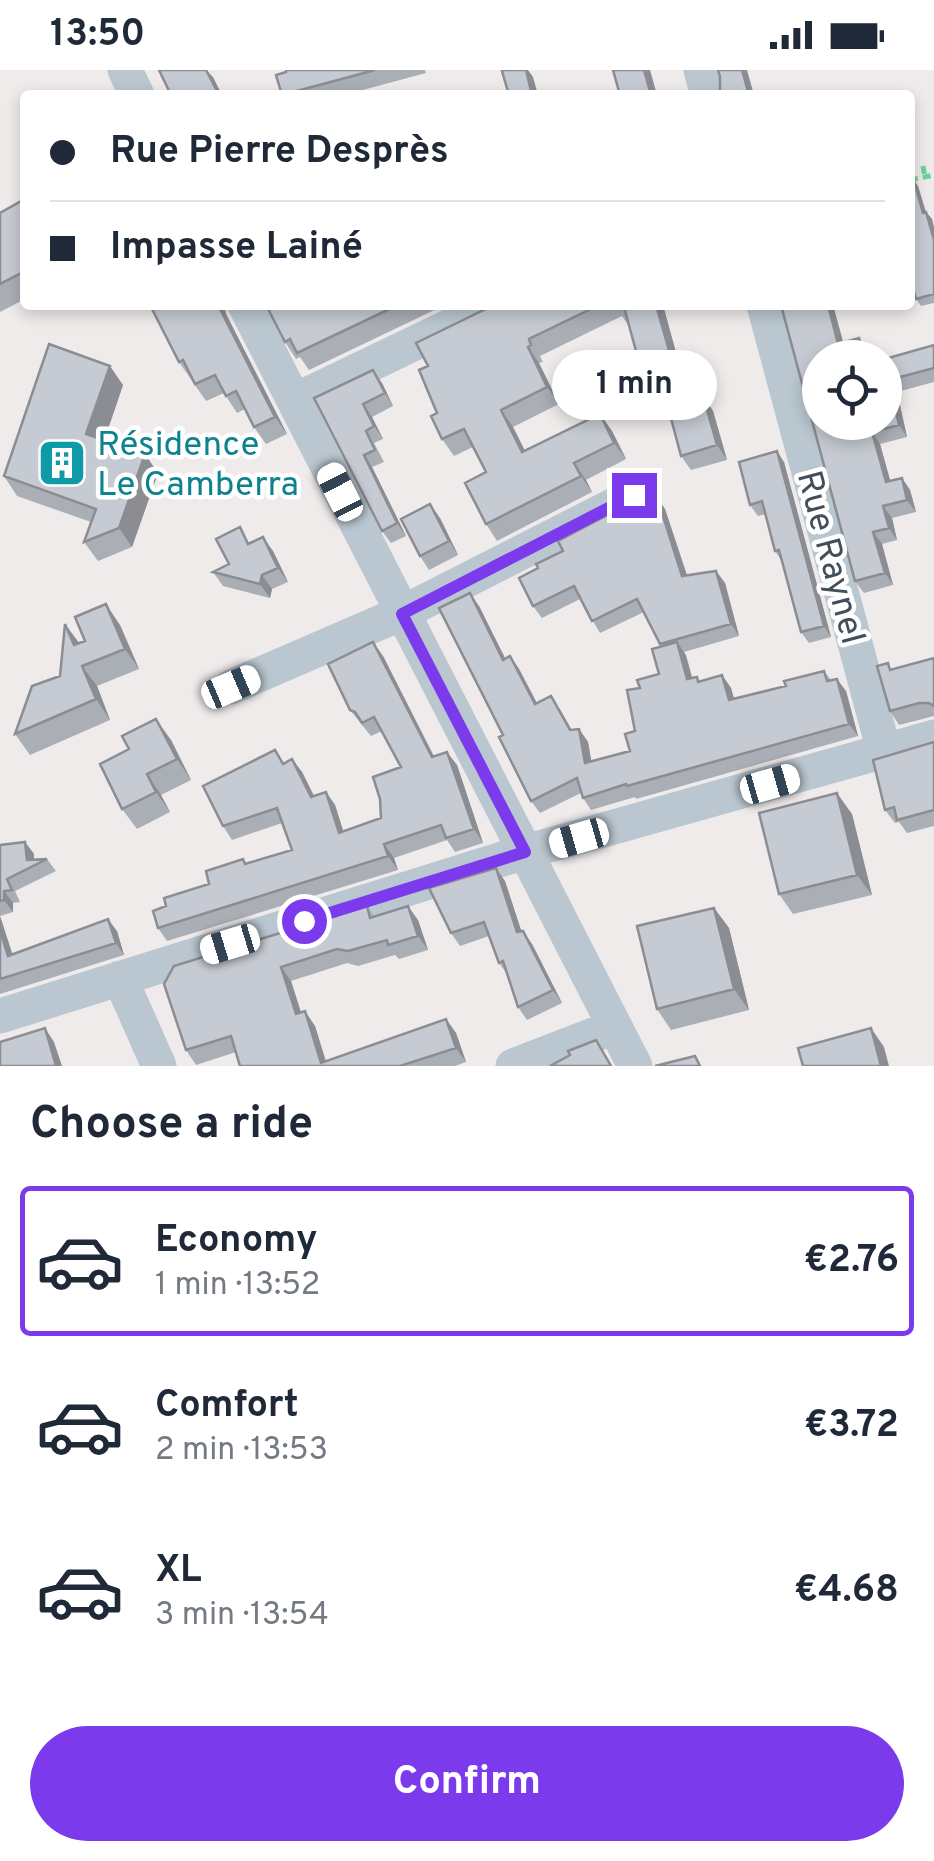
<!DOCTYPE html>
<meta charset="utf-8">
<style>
body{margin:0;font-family:Overpass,sans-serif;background:#f6f6f7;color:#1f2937;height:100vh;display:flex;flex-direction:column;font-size:38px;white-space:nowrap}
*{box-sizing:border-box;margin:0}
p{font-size:32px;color:#747a83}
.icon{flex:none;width:55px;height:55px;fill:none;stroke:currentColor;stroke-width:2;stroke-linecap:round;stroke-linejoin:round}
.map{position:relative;height:996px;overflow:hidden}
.panel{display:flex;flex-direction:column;background:#fff;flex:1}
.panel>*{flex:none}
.guide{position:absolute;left:20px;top:20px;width:895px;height:220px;border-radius:10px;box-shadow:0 5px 15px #0003;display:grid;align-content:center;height:220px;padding:0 30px;background:#fff}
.buttons{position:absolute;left:802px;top:270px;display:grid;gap:20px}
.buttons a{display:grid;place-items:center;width:100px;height:100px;border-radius:50%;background:#fff;box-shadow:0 5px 15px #0003;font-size:50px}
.end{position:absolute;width:45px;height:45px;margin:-22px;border:12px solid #7c3aed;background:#fff;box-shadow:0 0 0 5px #fff}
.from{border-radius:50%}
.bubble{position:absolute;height:70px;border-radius:35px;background:#fff;box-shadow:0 5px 15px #0003;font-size:32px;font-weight:700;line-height:70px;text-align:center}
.car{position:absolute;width:30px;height:60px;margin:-30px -15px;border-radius:12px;box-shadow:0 0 8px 2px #0007;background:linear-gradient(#fff 24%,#345 0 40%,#fff 0 76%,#345 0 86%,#fff 0)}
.guide b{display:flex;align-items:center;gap:35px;height:95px;font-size:38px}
.guide b+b{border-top:2px solid #e0e1e3}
.guide i{width:25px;height:25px;background:#1f2937}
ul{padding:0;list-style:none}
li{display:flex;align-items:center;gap:30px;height:150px;margin:0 20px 15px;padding:0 10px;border:5px solid transparent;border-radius:10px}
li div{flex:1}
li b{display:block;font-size:38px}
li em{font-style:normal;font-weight:700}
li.selected{border-color:#7c3aed}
li>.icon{width:90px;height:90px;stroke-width:1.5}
h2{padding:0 30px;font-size:45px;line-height:120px}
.cta{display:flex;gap:20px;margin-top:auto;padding:20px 30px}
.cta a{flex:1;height:115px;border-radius:60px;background:#7c3aed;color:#fff;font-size:40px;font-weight:700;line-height:115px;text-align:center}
.status{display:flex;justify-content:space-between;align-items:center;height:70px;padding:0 50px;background:#fff;direction:ltr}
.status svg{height:28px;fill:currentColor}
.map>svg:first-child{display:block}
</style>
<div class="status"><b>13:50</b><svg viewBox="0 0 49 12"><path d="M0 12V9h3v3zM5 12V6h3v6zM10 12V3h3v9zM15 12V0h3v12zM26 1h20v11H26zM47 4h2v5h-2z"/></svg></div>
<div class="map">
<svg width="934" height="996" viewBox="0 0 934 996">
<rect width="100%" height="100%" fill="#efebeb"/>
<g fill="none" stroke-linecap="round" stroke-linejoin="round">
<path stroke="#68d49c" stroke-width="5" stroke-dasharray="8 5" stroke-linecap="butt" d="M 923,96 L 925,107
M 910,110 L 934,105"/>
<path stroke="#bac7d0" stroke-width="35" d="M 125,0 L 137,25
M 701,0 L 708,25
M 245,235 L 635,996
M 764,235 L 884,681
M 294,331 L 494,235
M 231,617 L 402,543 L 634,425
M 120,908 L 159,996
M 0,946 L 525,782 L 934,667
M 513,996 L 614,957"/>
</g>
<path fill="#aaaeb5" d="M 286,0 L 425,0 L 426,3 L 344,25 L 282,25 Z
M 918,116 L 926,142 L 932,149 L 934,158 L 934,233 L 921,236 L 916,229 L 913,204 Z
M 25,129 L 25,229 L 0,242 L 0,143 Z
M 150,235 L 224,235 L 226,244 L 287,364 L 266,374 L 254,357 L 245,339 L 237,343 L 224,323 L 206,331 L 179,292 Z
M 266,235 L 445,235 L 309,300 L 300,287 L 296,289 L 285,272 Z
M 494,235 L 663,235 L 681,301 L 651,309 L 639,292 L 629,256 L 622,246 L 540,286 L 543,292 L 539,293 L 559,334 L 513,357 L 525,381 L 612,361 L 626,389 L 586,410 L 592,422 L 497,471 L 486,454 L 486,402 L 473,377 L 454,386 L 442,369 L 428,296 Z
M 781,235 L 833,235 L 843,273 L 867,281 L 820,352 L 885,289 L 934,275 L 934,312 L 897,322 L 907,367 L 880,374 L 890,411 L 902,408 L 910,420 L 916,442 L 892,448 L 897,470 L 882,474 L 893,515 L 864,523 L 855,511 Z
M 382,313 L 393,336 L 372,347 L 383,369 L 374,373 L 384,392 L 372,397 L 406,466 L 391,473 L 382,461 L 314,328 Z
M 123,315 L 104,370 L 158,403 L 132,477 L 98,491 L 84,472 L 91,452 L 17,426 L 4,406 Z
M 703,326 L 713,341 L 727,390 L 691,400 L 681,386 Z
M 784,392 L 831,567 L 809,573 L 801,562 L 781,490 L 775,481 L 766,444 L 758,446 L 750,435 Z
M 640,428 L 642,431 L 665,439 L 687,505 L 716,501 L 725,513 L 739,566 L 684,582 L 692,608 L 697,607 L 700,611 L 722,605 L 731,618 L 734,629 L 786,616 L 824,601 L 831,610 L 846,621 L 858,666 L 636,729 L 635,727 L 591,740 L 583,728 L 581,723 L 540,743 L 531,731 L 503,665 L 479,536 L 505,589 L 510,586 L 519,599 L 537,633 L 560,639 L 572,660 L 579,659 L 588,672 L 591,691 L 630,681 L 635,661 L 640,618 L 659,604 L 662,576 L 644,542 L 600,563 L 580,529 L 542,548 L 533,536 L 563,481 Z
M 440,448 L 458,485 L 429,500 L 420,486 Z
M 273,481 L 288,512 L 272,519 L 270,528 L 223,516 L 213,502 L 229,494 Z
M 120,555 L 139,599 L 97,616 L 110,650 L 30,685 L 15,664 L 60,606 L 79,573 Z
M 383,586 L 434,686 L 457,695 L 483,773 L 455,782 L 447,770 L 394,788 L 398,800 L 167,871 L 158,858 L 166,836 L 209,814 L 292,780 L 282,753 L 232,770 L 223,756 L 275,680 L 284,693 L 292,689 L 302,702 L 314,726 L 326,722 L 335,735 L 343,761 L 381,748 L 401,697 L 382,661 L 371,666 L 350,640 Z
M 934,588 L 934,646 L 899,655 L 890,641 L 892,599 Z
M 171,670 L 191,710 L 161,725 L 170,742 L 137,759 L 122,739 L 129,679 Z
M 934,672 L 934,756 L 907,763 L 899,752 L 895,753 L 885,740 Z
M 852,744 L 872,825 L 793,844 L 779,824 Z
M 25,772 L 34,784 L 34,789 L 47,789 L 56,801 L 15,821 L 20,832 L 13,833 L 13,842 L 0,846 L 12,884 L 117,861 L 124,885 L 0,924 L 0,775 Z
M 505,811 L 521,861 L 532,874 L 562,933 L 527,950 L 518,937 L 508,905 L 499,893 L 489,866 L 460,876 L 451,863 Z
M 367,836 L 374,846 L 418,850 L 428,880 L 399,889 L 395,885 L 358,896 L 347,893 L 291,911 L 301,942 L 315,956 L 326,991 L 446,949 L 456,963 L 466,992 L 455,996 L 240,996 L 236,982 L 196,995 L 186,980 L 164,914 Z
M 714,838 L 729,858 L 749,940 L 671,960 L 657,939 Z"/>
<path fill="#8b8d93" d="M 206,0 L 213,7 L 222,25 L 219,25 Z
M 526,0 L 528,0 L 533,7 L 538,25 L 532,25 Z
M 644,0 L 650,0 L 657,25 L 651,25 Z
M 742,0 L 747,0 L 754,25 L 749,25 Z
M 913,108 L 918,116 L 928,150 L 923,143 Z
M 926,142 L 932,149 L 934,158 L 934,170 Z
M 218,235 L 224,235 L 226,244 L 287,364 L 275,347 Z
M 656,235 L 663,235 L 681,301 L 670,284 Z
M 828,235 L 833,235 L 847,286 L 838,274 Z
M 859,268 L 867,281 L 869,288 L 864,288 Z
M 528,277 L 539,293 L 559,334 L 547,317 Z
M 110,296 L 123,315 L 100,383 L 86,364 Z
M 373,300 L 382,313 L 393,336 L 385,323 Z
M 889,310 L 897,322 L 907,367 L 899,355 Z
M 703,326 L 713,341 L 727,390 L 717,375 Z
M 363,334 L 372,347 L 383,369 L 374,356 Z
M 501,340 L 513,357 L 534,399 L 522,382 Z
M 600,344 L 612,361 L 626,389 L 614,373 Z
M 872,362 L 880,374 L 894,424 L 886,412 Z
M 777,381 L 784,392 L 831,567 L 824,556 Z
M 145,384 L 158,403 L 132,477 L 119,458 Z
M 364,385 L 372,397 L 406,466 L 397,453 Z
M 574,393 L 586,410 L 592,422 L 581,406 Z
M 902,408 L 910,420 L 916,442 L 907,430 Z
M 657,427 L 665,439 L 691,518 L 682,506 Z
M 430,434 L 440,448 L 458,485 L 449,471 Z
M 883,436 L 892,448 L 897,470 L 889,458 Z
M 873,462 L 882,474 L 893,515 L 885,503 Z
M 263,467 L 273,481 L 288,512 L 278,498 Z
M 716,501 L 725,513 L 739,566 L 731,554 Z
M 262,505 L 272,519 L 270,528 L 260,514 Z
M 470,523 L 479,536 L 512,602 L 503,590 Z
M 106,534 L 120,555 L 139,599 L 125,579 Z
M 65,554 L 80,574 L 88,596 L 74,575 Z
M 373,572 L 383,586 L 441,701 L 432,687 Z
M 677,572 L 686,585 L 696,622 L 687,609 Z
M 510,586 L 519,599 L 544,647 L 535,634 Z
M 82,596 L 97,616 L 110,650 L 96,629 Z
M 722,605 L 731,618 L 738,643 L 729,630 Z
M 837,609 L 846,621 L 858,666 L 849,654 Z
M 156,649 L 171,670 L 191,710 L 177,689 Z
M 579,659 L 588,672 L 594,706 L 585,693 Z
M 447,682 L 457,695 L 483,773 L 474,759 Z
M 292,689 L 302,702 L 321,740 L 311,727 Z
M 147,704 L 161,725 L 170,742 L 156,722 Z
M 326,722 L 335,735 L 348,776 L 339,763 Z
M 837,723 L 852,744 L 872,825 L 857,805 Z
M 25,772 L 34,784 L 34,795 L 27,790 Z
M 384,774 L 394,788 L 398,800 L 388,786 Z
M 496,798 L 505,811 L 526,875 L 517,862 Z
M 4,821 L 13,833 L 13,842 L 4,830 Z
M 408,836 L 418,850 L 428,880 L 418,866 Z
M 714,838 L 729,858 L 749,940 L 734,919 Z
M 0,846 L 17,898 L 8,886 L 0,860 Z
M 108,849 L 117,861 L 124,885 L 116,873 Z
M 523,861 L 532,874 L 562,933 L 553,920 Z
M 281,897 L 291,911 L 306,959 L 296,944 Z
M 305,941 L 315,956 L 327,996 L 321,993 Z
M 446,949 L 456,963 L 466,992 L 456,978 Z
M 45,958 L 54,972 L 62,996 L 56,996 Z
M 871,958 L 884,977 L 889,996 L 881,996 Z"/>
<path fill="#c6cad2" stroke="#8b8d93" stroke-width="2.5" d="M 159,0 L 206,0 L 219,25 L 171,25 Z
M 286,0 L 375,0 L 282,25 L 276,5 L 286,2 Z
M 505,0 L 526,0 L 532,25 L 509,25 L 502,1 Z
M 613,0 L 644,0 L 651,25 L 620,25 Z
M 718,0 L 742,0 L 749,25 L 720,25 L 720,7 Z
M 913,108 L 923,143 L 926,142 L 934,170 L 934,224 L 916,229 L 910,207 L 910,204 L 913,204 L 910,194 L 910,109 Z
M 25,129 L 25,201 L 0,214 L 0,143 Z
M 150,235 L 218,235 L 275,347 L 254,357 L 236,321 L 226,326 L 215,305 L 195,314 L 183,290 L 179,292 Z
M 266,235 L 398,235 L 297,283 L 290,269 L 285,272 Z
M 494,235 L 599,235 L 529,269 L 531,275 L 528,277 L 547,317 L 501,340 L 522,382 L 600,344 L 614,373 L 574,393 L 581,406 L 486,454 L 465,413 L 486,402 L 464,359 L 442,369 L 431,346 L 437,343 L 419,300 L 428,296 L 416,273 Z
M 616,235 L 656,235 L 670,284 L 639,292 L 624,237 L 617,239 Z
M 781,235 L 828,235 L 838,274 L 859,268 L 864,288 L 820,288 L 820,352 L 885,352 L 885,289 L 934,275 L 934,298 L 889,310 L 899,355 L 872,362 L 886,412 L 902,408 L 907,430 L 883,436 L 889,458 L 873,462 L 885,503 L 855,511 Z
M 49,274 L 110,296 L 86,364 L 145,384 L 119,458 L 84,472 L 96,439 L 4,406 Z
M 373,300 L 385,323 L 363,334 L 374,356 L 366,361 L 375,380 L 364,385 L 397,453 L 382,461 L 314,328 Z
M 703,326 L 717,375 L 681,386 L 668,337 Z
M 777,381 L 824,556 L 801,562 L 779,480 L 775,481 L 762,431 L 750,435 L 739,392 Z
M 657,427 L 682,506 L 716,501 L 731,554 L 660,574 L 637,529 L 592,551 L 574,516 L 533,536 L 519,508 L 538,498 L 536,494 L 563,481 L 558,471 L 640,428 L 640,431 Z
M 430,434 L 449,471 L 420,486 L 401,449 Z
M 240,457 L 248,474 L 263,467 L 278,498 L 262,505 L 260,514 L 213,502 L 229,494 L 216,469 Z
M 470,523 L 503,590 L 510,586 L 535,634 L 551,626 L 570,660 L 579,659 L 585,693 L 630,681 L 625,664 L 635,661 L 627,620 L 640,618 L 637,610 L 659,604 L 652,579 L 677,572 L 687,609 L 697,607 L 698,612 L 722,605 L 729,630 L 786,616 L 784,611 L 824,601 L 827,611 L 837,609 L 849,654 L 627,716 L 626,714 L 583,728 L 577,708 L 531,731 L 499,667 L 503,665 L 439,538 Z
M 106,534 L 125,579 L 82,596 L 96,629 L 15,664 L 32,616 L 60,606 L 65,554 L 74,575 L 85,571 L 75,547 Z
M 373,572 L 432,687 L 447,682 L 474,759 L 446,768 L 441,755 L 384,774 L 388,786 L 158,858 L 153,841 L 166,836 L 164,828 L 209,814 L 206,801 L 243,789 L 245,794 L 292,780 L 277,738 L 223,756 L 203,716 L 275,680 L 283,694 L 292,689 L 311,727 L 326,722 L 339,763 L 381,748 L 380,729 L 373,707 L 401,697 L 374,647 L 362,653 L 355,642 L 350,640 L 328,594 Z
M 934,588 L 934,636 L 929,633 L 919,633 L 890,641 L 877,596 L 888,593 L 890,600 Z
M 156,649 L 177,689 L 147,704 L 156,722 L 122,739 L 100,694 L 129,679 L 122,666 Z
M 934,672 L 934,740 L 897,750 L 894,737 L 885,740 L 873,690 Z
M 837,723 L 857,805 L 779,824 L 759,743 Z
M 25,772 L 27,790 L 47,789 L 7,809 L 12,820 L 4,821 L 4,830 L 0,831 L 0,775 Z
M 496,798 L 517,862 L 523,861 L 553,920 L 518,937 L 503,891 L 499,893 L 484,852 L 451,863 L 429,818 Z
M 367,836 L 370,848 L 408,836 L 418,866 L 388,875 L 387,870 L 348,881 L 337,879 L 281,897 L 296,944 L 305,941 L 321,993 L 446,949 L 456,978 L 400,996 L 240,996 L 231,966 L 186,980 L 164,914 L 174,896 Z
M 714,838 L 734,919 L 657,939 L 637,856 Z
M 108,849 L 116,873 L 0,909 L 0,860 L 8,886 Z
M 45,958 L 56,996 L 0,996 L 0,972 Z
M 871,958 L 881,996 L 803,996 L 798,978 Z
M 596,970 L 611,996 L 550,996 L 570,985 L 568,981 Z
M 695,986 L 700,996 L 655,996 Z"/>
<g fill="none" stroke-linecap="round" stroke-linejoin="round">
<path stroke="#7c3aed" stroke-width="12" d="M 304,851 L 525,782 L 402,544 L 634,425"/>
</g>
<defs>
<g id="building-square" transform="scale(2.5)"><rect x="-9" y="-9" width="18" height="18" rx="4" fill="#0f9aa8" stroke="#fff"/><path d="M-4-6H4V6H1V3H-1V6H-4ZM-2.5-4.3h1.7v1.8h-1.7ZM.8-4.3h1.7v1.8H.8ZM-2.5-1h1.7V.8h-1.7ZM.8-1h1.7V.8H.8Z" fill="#fff"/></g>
</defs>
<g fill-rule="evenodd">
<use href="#building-square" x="62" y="393"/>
</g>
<g text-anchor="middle" stroke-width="9" stroke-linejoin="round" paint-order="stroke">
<g font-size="35" fill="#0d838f" stroke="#fff" text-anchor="start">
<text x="97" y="385">Résidence<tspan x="97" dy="40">Le Camberra</tspan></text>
</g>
<g font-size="35" fill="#424f5a" stroke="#fff">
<text transform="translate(832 487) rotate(75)" y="12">Rue Raynel</text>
</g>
</g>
</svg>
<div class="buttons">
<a><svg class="icon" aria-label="locate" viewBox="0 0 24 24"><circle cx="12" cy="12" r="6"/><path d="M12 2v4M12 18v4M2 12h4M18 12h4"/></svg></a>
</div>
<i class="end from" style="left:304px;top:851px"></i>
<i class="end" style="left:634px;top:425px"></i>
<div class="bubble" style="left:552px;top:280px;width:165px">1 min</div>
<i class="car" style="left:340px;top:422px;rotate:333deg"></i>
<i class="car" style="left:231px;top:617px;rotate:67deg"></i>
<i class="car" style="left:770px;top:714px;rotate:74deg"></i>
<i class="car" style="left:579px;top:768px;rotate:254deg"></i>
<i class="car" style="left:230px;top:874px;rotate:253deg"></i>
<div class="guide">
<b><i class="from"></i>Rue Pierre Desprès</b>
<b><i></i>Impasse Lainé</b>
</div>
</div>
<section class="panel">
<h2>Choose a ride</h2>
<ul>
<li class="selected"><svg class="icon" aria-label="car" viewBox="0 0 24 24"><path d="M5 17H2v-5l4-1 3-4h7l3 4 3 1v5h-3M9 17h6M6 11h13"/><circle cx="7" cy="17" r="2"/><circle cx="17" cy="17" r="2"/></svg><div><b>Economy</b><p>1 min · 13:52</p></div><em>€2.76</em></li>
<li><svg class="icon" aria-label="car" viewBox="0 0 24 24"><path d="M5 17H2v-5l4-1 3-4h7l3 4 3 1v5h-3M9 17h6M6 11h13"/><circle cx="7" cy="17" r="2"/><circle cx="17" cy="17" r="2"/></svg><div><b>Comfort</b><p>2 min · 13:53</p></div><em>€3.72</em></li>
<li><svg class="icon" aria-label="car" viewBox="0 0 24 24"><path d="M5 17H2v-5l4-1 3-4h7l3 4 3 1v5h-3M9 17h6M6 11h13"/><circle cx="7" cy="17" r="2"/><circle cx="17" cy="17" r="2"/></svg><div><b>XL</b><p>3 min · 13:54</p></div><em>€4.68</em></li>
</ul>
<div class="cta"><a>Confirm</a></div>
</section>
